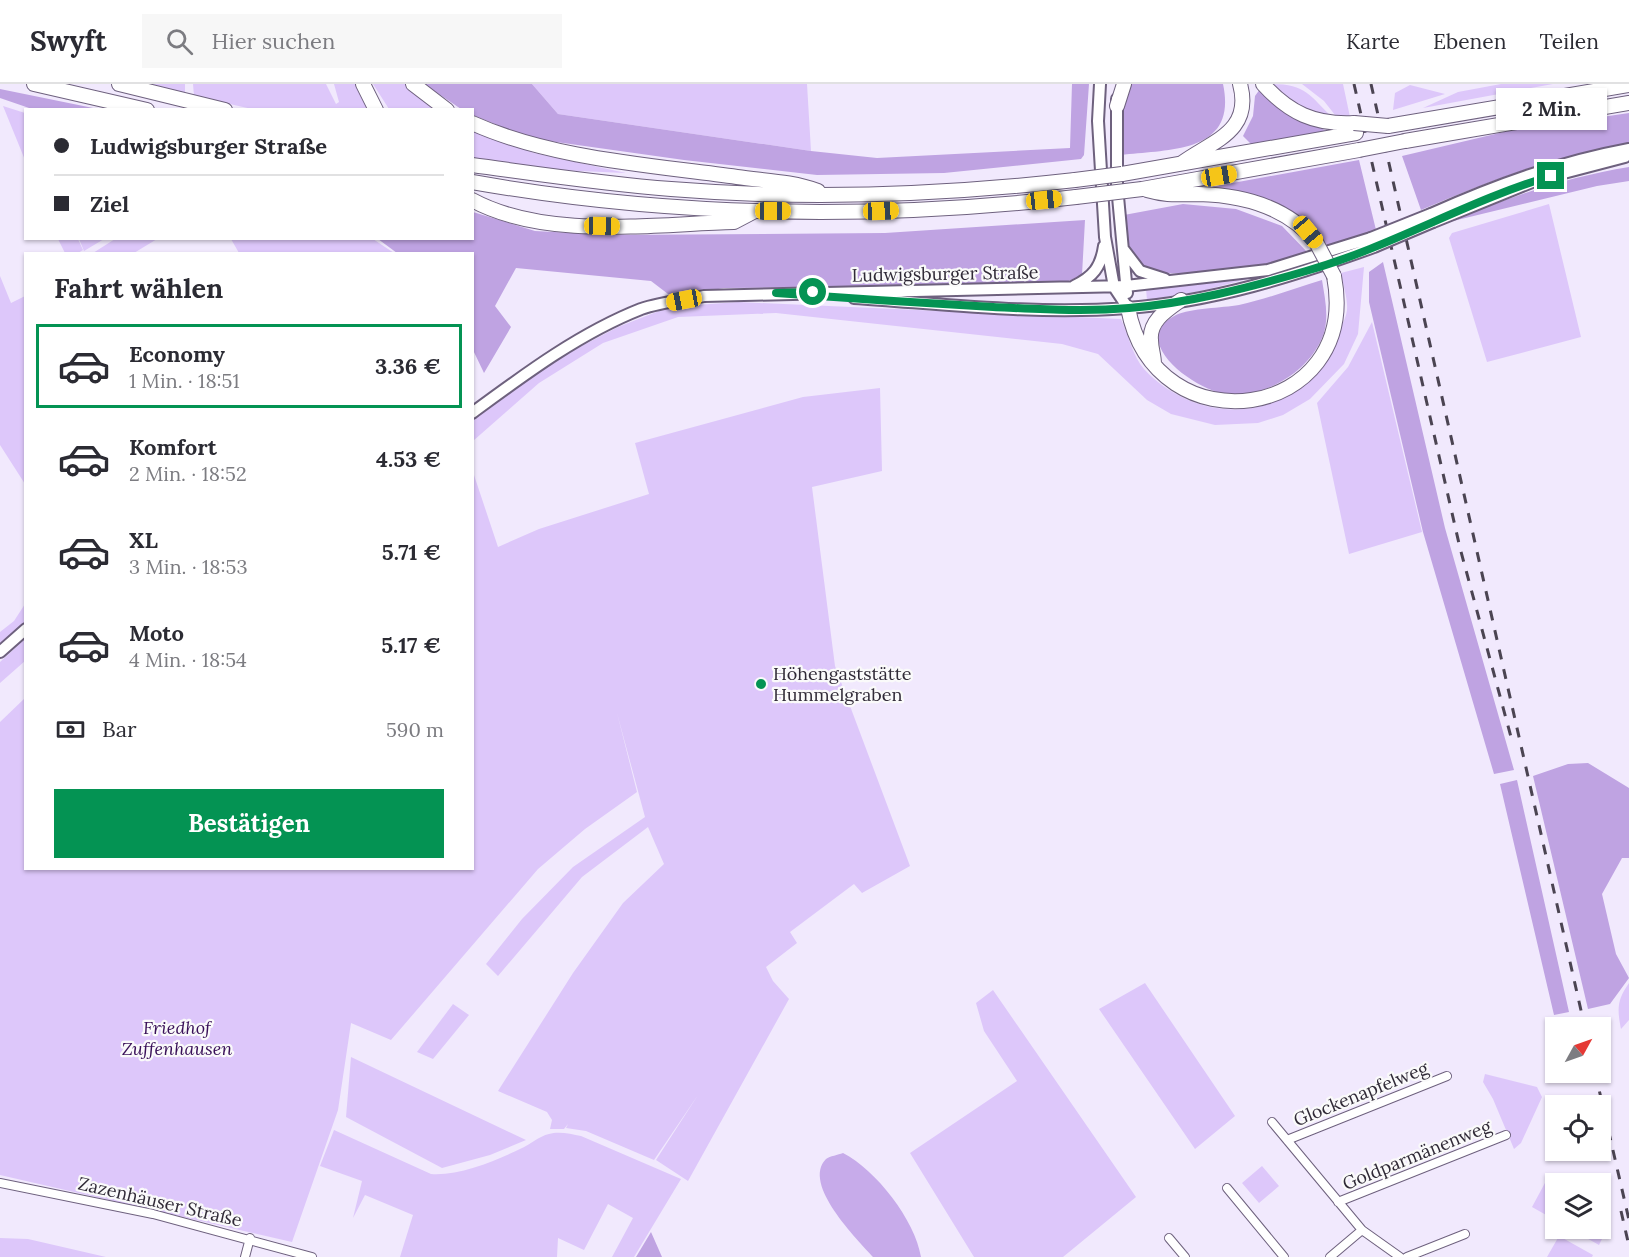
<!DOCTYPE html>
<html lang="de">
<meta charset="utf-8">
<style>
body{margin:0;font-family:Lora,serif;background:#f7f7f7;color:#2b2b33;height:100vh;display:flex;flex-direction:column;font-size:22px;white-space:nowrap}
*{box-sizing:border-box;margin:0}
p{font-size:20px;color:#7c7c81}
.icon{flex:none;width:33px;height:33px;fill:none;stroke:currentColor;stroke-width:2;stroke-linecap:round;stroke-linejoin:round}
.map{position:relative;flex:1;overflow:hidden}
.drawer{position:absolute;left:24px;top:168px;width:450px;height:618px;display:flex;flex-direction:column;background:#fff;border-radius:0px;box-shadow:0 2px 4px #0004}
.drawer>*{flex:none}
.banner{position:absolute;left:24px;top:24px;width:450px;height:132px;border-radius:0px;box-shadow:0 2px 4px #0004;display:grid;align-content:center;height:132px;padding:0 30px;background:#fff}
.needle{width:39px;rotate:50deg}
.buttons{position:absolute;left:1545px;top:933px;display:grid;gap:12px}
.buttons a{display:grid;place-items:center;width:66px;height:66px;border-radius:0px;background:#fff;box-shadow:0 2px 4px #0004;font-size:30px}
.end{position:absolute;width:27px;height:27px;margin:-14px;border:8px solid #049353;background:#fff;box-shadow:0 0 0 3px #fff}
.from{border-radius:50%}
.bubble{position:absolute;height:42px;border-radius:0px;background:#fff;box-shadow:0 2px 4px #0004;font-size:20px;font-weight:700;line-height:42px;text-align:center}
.car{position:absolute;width:18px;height:36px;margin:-18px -9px;border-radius:8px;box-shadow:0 0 4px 2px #0007;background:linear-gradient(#f5c518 24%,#345 0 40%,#f5c518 0 76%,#345 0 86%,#f5c518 0)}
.banner b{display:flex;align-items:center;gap:21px;height:57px;font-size:22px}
.banner b+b{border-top:2px solid #e1e1e2}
.banner i{width:15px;height:15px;background:#2b2b33}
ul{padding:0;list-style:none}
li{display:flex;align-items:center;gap:18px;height:84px;margin:0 12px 9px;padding:0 18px;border:3px solid transparent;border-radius:0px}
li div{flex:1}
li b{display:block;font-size:22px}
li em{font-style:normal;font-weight:700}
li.active{border-color:#049353}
li>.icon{width:54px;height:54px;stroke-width:1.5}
h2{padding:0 30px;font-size:27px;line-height:72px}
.pay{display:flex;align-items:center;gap:15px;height:66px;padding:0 30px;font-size:22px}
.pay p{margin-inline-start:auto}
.button{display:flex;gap:12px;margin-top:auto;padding:12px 30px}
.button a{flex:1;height:69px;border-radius:0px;background:#049353;color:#fff;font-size:24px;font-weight:700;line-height:69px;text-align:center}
header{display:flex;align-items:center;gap:36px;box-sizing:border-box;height:84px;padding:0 30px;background:#fff;border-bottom:2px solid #e1e1e2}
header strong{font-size:28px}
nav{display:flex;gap:33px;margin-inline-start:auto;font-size:21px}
.search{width:420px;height:54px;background:#f7f7f7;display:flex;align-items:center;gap:15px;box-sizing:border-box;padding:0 21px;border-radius:0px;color:#7c7c81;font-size:22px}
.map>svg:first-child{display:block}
</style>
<header>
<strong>Swyft</strong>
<div class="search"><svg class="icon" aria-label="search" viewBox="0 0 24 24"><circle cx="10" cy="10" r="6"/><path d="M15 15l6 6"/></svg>Hier suchen</div>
<nav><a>Karte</a><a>Ebenen</a><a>Teilen</a></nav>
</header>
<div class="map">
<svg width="1629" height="1173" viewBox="0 0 1629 1173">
<rect width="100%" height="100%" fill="#f1e9fd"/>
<path fill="#ddc7fa" d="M 146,0 L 185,0 L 185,10 Z
M 193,0 L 326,0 L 336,20 L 339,18 L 334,0 L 355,0 L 369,25 L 252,25 L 194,12 Z
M 373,0 L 405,0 L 436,25 L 389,25 Z
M 532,0 L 807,0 L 811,67 L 558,30 Z
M 1272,0 C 1306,0 1310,12 1333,34 L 1300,23 Z
M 1302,0 L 1343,0 L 1350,33 L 1335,31 L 1324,17 Z
M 1501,0 L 1553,0 L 1423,24 L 1458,8 Z
M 1410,1 L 1445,10 L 1393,26 L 1395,9 Z
M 3,22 L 25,29 L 25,76 Z
M 473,44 L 534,69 L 626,89 L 532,85 L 473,76 Z
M 1549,120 L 1581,253 L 1487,278 L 1449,154 L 1452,149 Z
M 58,155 L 78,155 L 83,166 L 78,169 L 65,169 Z
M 79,155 L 104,155 L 84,167 Z
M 115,155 L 115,154 L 157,155 L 134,169 L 93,169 Z
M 231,155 L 373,155 L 394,169 L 239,169 Z
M 1364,183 L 1358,250 L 1344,280 L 1310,315 L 1283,331 L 1258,339 L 1215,341 L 1171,330 L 1147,316 L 1098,270 L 1062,260 L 776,229 L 678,233 L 603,259 L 539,299 L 473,357 L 472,336 L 551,278 L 618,243 L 669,223 L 738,218 L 1121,235 C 1128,250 1133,273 1144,285 C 1202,347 1303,338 1335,256 C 1339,247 1346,235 1347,226 C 1348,215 1343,201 1341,189 Z
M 1275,188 L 1201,207 L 1147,216 L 1146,205 Z
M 0,192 L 11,219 L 25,212 L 25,400 L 0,361 Z
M 1372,238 L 1422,448 L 1349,470 L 1317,319 L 1348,283 Z
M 880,304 L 882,387 L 812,403 L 835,582 L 910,782 L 862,809 L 854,800 L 790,848 L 797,859 L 766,883 L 773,897 L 789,915 L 688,1097 L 656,1076 L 698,1011 L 654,1076 L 586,1047 L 566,1044 L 568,1040 L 564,1045 L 550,1045 L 552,1036 L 547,1028 L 498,1007 L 573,889 L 623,819 L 664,780 L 648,743 L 582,793 L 498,892 L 486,880 L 522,835 L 573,783 L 645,733 L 617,629 L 637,708 L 585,745 L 538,785 L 391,956 L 351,939 L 338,1026 L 292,1158 L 0,1091 L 0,638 L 25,614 L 26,784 L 472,784 L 473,388 L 498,463 L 539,445 L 649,410 L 635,359 L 803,313 Z
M 25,520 L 25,539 L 0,559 L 0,548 L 14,537 Z
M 25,555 L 25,577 L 0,599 L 0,578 Z
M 1145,899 L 1235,1032 L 1195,1065 L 1099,925 Z
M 1629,899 L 1629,936 L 1621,945 C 1617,925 1617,916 1629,899 Z
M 993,906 L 1136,1113 L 1063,1173 L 974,1173 L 910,1069 L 1017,997 L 984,947 L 976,919 Z
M 453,920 L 469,931 L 433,975 L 417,968 Z
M 351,973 L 526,1056 L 490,1071 L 442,1084 L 346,1033 Z
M 1485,990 L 1537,1003 L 1542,1013 L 1521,1059 L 1514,1065 L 1493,1015 L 1483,998 Z
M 334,1046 L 431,1090 C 459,1092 495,1077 520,1065 C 530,1061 539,1052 549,1050 C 559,1047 571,1050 581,1052 L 681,1095 L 634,1173 L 612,1173 L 633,1134 L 608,1120 L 584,1166 L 558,1154 L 557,1173 L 400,1173 L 413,1131 L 365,1111 L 353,1134 L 362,1097 L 320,1082 Z
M 1262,1082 L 1279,1102 L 1259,1119 L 1242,1099 Z
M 1546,1097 L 1555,1102 L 1555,1136 L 1532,1123 Z
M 1587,1145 L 1603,1153 L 1599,1161 L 1583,1152 Z
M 1559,1152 L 1593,1171 L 1592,1173 L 1547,1173 Z
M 0,1154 L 28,1155 L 106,1173 L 0,1173 Z"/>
<path fill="#bfa3e2" d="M 424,0 L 532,0 L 558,30 L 811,67 L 877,74 L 1070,64 L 1072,0 L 1089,0 L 1084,71 L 1081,75 L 944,89 L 817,91 L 684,76 L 549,57 L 514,48 L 473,31 L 472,26 L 461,25 Z
M 1127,0 L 1223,0 C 1238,70 1169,65 1121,71 L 1121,26 Z
M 0,5 L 98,25 L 32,25 L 0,14 Z
M 1260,5 L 1293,33 L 1327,47 L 1253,62 L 1243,52 L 1253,32 L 1255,12 Z
M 1629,29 L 1629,60 C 1556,71 1489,97 1421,126 L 1402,72 L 1508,47 Z
M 1359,76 L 1376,146 L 1329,163 L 1303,133 L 1254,112 L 1211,103 Z
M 1629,83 L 1629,97 L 1597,102 L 1453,137 C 1510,112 1568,93 1629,83 Z
M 1183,120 L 1236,125 L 1282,142 L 1310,171 C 1280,180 1155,203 1135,179 C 1124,166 1126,147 1124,131 Z
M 473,128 L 535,147 L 610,151 L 885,149 L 1085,136 L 1082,191 L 1064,199 L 925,203 L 724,204 L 672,213 L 651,197 L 516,184 L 495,222 L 511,243 L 484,289 L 473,266 L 472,170 L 397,169 L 378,155 L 472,154 Z
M 1383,178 L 1445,444 L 1514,686 L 1494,690 L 1423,448 L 1369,218 L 1369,188 Z
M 1322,196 C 1325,215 1330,236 1322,254 C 1307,290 1260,317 1221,309 C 1192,303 1127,256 1176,231 C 1191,224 1222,224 1239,221 C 1267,215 1295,204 1322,196 Z
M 1588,679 L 1629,704 L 1629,774 L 1622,774 L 1602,810 L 1616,870 L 1629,894 L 1610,920 L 1588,925 L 1533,692 L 1568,680 Z
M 1517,696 L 1569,928 L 1554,931 L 1500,700 Z
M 651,1148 L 662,1173 L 636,1173 Z"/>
<path fill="#c7abea" d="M 843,1069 C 876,1086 915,1136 921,1173 L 873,1173 C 858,1156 801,1100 826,1075 C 830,1072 838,1071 843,1069 Z"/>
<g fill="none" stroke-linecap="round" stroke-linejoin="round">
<g stroke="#6e617e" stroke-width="10">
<path id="street" d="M 1272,1038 L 1362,1146 L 1400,1173
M 1287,1056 L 1447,992
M 0,1099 L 153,1130 L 312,1173
M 1227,1104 L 1284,1173
M 1338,1118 L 1506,1051
M 1169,1154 L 1185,1173
M 245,1173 L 250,1154
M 1330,1173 L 1362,1146
M 1407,1173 L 1465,1150"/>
</g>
<g stroke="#6e617e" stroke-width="14">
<path id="secondary" d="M 1100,0 L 1098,37 L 1105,153 L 1114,203 L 1128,224
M 1117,15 L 1117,102 L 1127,209
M 1431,130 C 1496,101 1559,78 1629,65
M 1433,138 L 1537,96 L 1625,73
M 1124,166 L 1140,187 L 1165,195
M 1074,202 C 1093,193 1101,183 1104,162
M 854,214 C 945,220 1036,231 1127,224 C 1212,218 1294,192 1374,163
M 472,329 C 525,290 580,249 641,225 C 661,218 684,216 704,212 L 1126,202 L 1268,186 L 1371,154
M 0,568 L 26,545"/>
</g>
<g stroke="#6e617e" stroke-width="16">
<path id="highway" d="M 34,0 L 147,26
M 119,0 L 225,26
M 363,0 L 376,26
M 413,0 L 447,26
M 1263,0 C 1289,29 1315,41 1354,39
M 1117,22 L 1124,0
M 472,39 C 552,75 651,81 737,93 C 765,97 791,97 818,107
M 1388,42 L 1629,1
M 1405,57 L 1629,19
M 1182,79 C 1212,57 1253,48 1240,0
M 472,81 C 539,90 605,100 671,105 C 805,116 942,111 1075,96
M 1122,90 L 1356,49
M 472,98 C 671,133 876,136 1076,113
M 1142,105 L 1359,66
M 1147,106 C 1168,112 1177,110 1198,110 C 1242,111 1287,123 1316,158
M 472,116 C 546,156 653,140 734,138 L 753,128
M 1128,224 C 1155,367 1362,337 1334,192
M 1154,280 C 1154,271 1151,265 1151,256 C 1149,237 1167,226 1181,216"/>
</g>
<use href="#street" stroke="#fff" stroke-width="8"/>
<use href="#secondary" stroke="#fff" stroke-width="10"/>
<use href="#highway" stroke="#fff" stroke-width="14"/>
<path stroke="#4b4452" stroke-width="3" stroke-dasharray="10 10" stroke-linecap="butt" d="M 1354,0 L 1460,464 L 1511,653
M 1371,0 L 1585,944
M 1595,988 L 1629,1136
M 1621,1127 L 1629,1162"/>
<g stroke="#6e617e" stroke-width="14" stroke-linecap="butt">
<path id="secondary-bridge" d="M 1371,154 L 1431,130
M 1374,163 L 1433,138"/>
</g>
<g stroke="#6e617e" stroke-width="16" stroke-linecap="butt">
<path id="highway-bridge" d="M 1354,39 L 1388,42
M 1359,66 L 1405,57
M 1075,96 L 1122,90
M 1076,113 L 1142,105
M 1316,158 L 1334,192"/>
</g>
<use href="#secondary-bridge" stroke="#fff" stroke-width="10"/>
<use href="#highway-bridge" stroke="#fff" stroke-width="14"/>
</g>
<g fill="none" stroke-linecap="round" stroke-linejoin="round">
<path stroke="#049353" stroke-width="8" d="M 813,208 L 776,209 C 848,214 921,219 993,223 C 1038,225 1084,228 1129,224 C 1189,219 1248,204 1306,187 C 1391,163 1467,117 1551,92"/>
</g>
<circle fill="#049353" stroke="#fafafa" stroke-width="2" cx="761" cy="600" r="6"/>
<g text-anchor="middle" stroke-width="4.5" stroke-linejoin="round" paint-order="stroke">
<g font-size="18" fill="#302a37" stroke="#fafafa">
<text transform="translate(945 190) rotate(-1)" y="6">Ludwigsburger Straße</text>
<text transform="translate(1361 1010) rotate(-22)" y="6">Glockenapfelweg</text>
<text transform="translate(1417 1071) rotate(-22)" y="6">Goldparmänenweg</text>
<text transform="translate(160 1118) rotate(13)" y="6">Zazenhäuser Straße</text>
</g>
<g font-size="18" fill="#302a37" stroke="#fafafa" text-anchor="start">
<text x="773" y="596">Höhengaststätte<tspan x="773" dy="21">Hummelgraben</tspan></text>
</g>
<g font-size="18" font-style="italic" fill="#380f58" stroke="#fafafa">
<text x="177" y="950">Friedhof<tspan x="177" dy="21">Zuffenhausen</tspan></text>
</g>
</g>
</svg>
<div class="buttons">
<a><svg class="needle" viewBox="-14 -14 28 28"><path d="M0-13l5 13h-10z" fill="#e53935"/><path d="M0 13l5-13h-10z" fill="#7c7c81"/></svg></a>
<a><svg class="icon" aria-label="locate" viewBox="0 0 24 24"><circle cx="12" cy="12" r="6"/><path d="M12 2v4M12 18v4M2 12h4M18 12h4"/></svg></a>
<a><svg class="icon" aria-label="layers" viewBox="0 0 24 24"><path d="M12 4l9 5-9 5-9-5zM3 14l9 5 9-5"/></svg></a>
</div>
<i class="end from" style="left:813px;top:208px"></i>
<i class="end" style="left:1551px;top:92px"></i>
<div class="bubble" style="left:1496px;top:4px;width:111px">2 Min.</div>
<i class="car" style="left:1219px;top:92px;rotate:80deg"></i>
<i class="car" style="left:1044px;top:116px;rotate:84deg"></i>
<i class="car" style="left:773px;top:127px;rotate:90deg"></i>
<i class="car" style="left:881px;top:127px;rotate:88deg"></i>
<i class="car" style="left:602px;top:142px;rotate:91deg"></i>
<i class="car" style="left:1308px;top:148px;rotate:140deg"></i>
<i class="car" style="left:684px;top:216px;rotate:259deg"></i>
<div class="banner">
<b><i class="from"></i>Ludwigsburger Straße</b>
<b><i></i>Ziel</b>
</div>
<section class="drawer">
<h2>Fahrt wählen</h2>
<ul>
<li class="active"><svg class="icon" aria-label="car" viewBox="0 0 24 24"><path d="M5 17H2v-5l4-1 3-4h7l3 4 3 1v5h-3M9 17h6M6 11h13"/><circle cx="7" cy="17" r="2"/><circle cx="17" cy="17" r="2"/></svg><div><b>Economy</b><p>1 Min. · 18:51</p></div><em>3.36 €</em></li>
<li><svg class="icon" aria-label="car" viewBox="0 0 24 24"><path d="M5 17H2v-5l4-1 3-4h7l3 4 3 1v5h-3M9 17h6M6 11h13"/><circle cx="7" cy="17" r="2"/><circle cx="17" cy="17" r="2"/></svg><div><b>Komfort</b><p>2 Min. · 18:52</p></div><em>4.53 €</em></li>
<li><svg class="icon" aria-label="car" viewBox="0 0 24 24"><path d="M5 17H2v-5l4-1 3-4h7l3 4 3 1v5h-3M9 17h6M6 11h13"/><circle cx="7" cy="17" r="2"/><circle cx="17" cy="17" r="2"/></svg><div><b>XL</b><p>3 Min. · 18:53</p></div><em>5.71 €</em></li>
<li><svg class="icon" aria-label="car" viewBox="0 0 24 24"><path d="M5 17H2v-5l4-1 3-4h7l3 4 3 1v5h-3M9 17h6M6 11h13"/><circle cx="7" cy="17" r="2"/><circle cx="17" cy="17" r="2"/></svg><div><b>Moto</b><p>4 Min. · 18:54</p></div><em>5.17 €</em></li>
</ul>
<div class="pay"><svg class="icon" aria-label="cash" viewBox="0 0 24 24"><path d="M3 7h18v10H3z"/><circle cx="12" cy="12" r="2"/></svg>Bar<p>590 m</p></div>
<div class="button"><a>Bestätigen</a></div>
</section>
</div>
